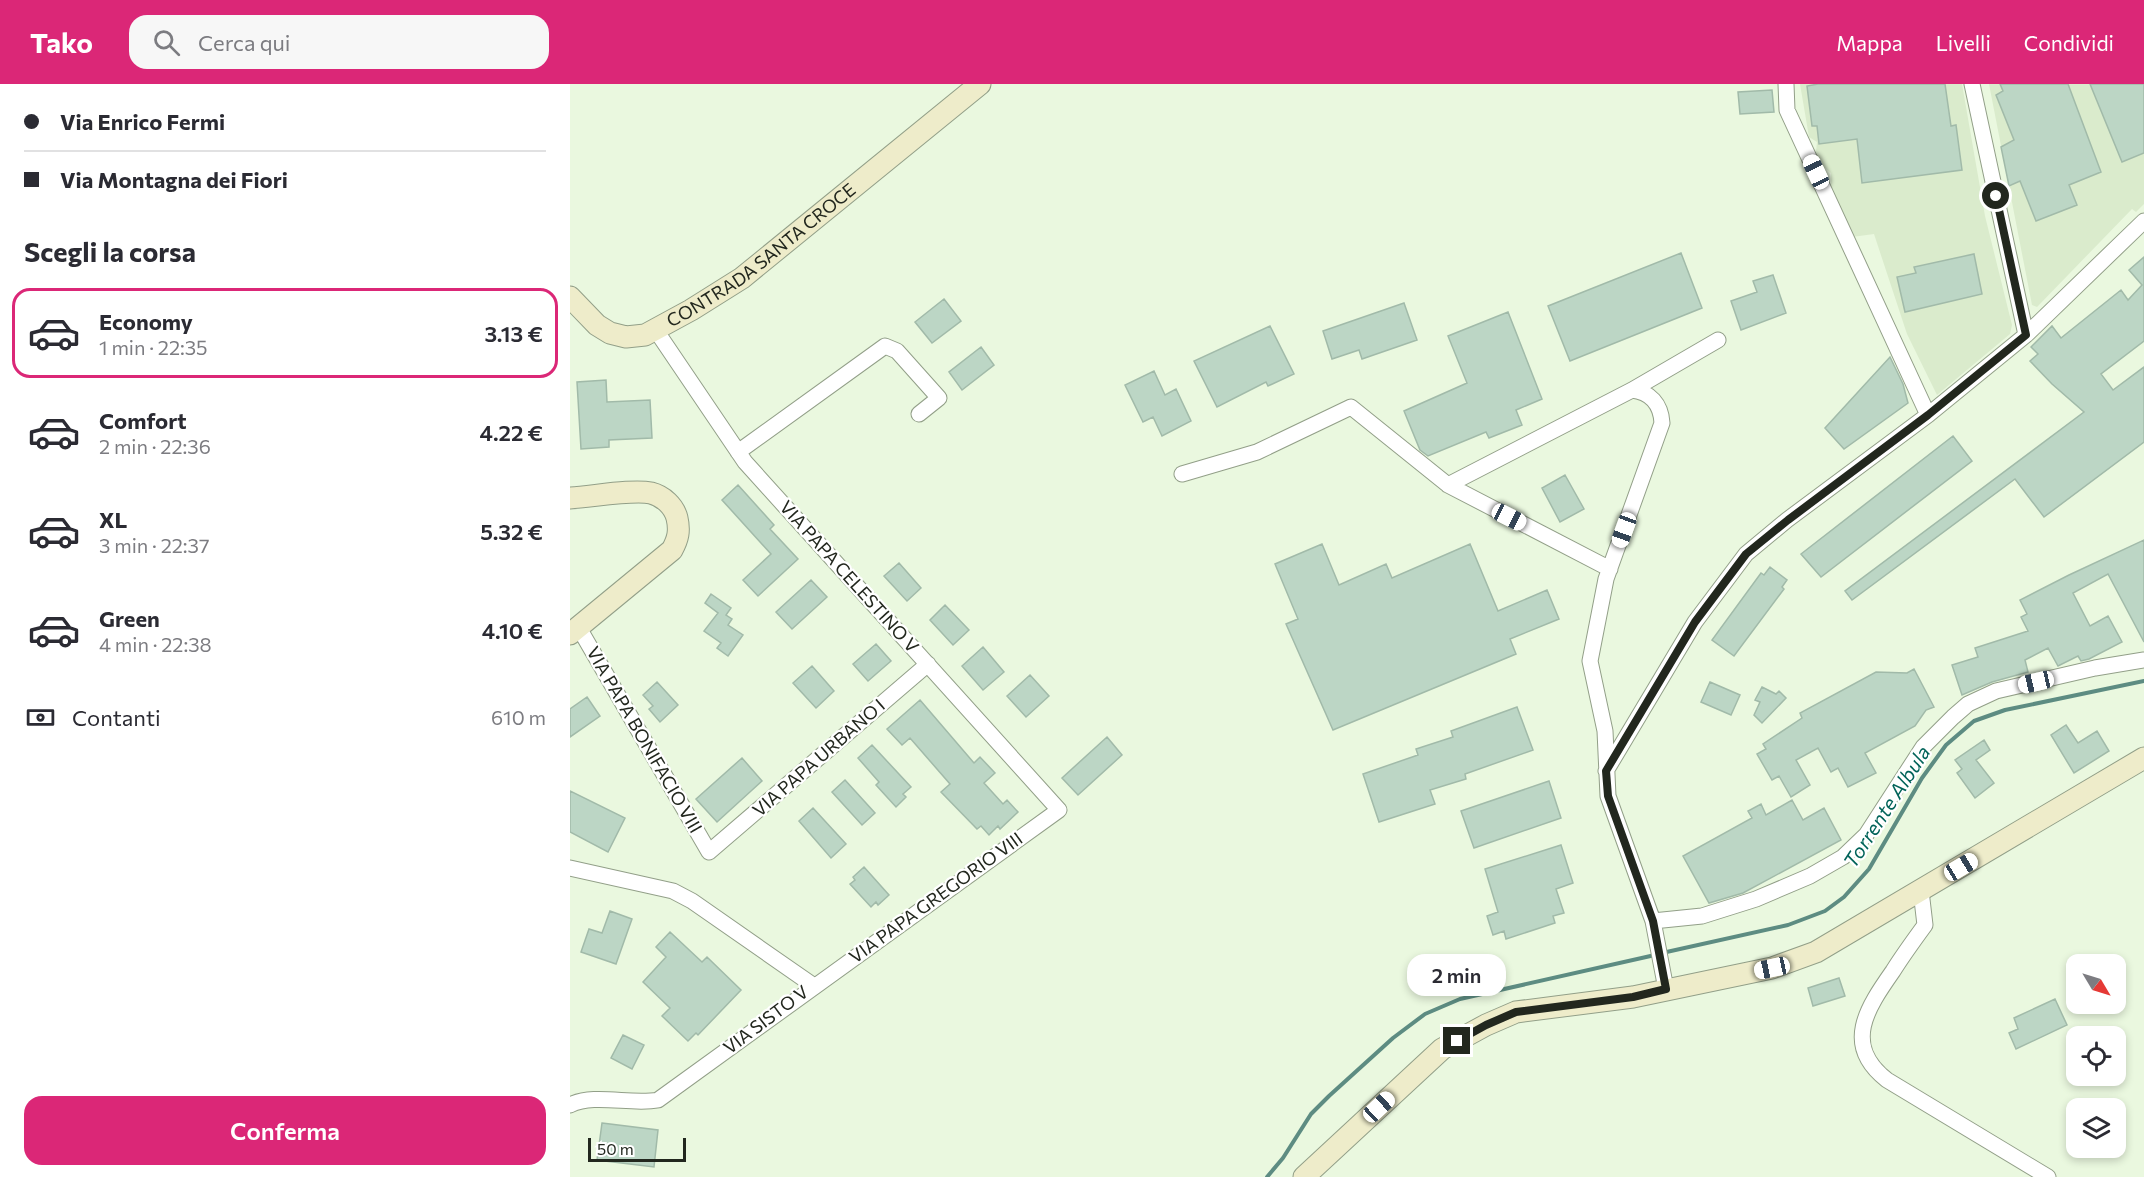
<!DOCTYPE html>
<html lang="it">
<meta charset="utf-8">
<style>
body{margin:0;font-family:Commissioner,sans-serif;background:#f7f7f7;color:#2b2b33;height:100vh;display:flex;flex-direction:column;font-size:22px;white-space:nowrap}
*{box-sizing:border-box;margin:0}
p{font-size:20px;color:#7c7c81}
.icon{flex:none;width:33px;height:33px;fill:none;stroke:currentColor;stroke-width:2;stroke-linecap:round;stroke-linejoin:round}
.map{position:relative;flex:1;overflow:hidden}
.details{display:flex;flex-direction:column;background:#fff;width:570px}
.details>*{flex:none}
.top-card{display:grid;align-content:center;height:132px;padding:0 24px;background:#fff}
.needle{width:39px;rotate:128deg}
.fabs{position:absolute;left:1496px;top:870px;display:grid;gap:12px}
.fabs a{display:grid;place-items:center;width:60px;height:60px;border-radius:12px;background:#fff;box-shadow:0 3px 9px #0003;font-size:30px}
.scale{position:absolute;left:18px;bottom:15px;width:98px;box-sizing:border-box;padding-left:6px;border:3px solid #22271e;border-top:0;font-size:16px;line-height:21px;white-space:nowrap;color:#22271e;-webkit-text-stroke:4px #fff;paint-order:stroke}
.end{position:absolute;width:27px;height:27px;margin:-14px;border:8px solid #22271e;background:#fff;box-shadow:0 0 0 3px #fff}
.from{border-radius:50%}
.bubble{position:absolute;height:42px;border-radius:18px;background:#fff;box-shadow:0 3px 9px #0003;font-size:20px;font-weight:600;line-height:42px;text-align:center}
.car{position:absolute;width:18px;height:36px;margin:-18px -9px;border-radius:8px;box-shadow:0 0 4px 2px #0007;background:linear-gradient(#fff 24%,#345 0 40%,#fff 0 76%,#345 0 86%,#fff 0)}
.top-card b{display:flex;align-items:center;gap:21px;height:57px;font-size:22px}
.top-card b+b{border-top:2px solid #e1e1e2}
.top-card i{width:15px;height:15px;background:#2b2b33}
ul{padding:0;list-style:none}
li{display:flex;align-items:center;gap:18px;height:90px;margin:0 12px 9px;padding:0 12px;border:3px solid transparent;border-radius:18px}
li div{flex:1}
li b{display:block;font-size:22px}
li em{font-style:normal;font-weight:600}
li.active{border-color:#db2777}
li>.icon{width:54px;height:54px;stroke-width:1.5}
h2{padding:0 24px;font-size:27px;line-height:72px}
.pay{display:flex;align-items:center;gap:15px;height:66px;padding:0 24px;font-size:22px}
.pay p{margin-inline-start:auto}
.cta{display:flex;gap:12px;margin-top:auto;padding:12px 24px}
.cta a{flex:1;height:69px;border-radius:18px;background:#db2777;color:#fff;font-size:24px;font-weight:600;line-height:69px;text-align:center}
header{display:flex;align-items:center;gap:36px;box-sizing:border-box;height:84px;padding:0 30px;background:#db2777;color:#fff}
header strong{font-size:28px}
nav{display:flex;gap:33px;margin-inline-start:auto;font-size:21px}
.search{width:420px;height:54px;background:#f7f7f7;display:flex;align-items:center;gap:15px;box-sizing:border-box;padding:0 21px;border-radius:18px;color:#7c7c81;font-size:22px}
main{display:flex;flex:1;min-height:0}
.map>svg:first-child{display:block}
</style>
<header>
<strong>Tako</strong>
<div class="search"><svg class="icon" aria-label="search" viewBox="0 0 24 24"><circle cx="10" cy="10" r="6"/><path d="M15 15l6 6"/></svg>Cerca qui</div>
<nav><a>Mappa</a><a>Livelli</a><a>Condividi</a></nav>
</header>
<main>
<section class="details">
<div class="top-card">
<b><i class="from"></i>Via Enrico Fermi</b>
<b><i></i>Via Montagna dei Fiori</b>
</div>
<h2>Scegli la corsa</h2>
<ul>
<li class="active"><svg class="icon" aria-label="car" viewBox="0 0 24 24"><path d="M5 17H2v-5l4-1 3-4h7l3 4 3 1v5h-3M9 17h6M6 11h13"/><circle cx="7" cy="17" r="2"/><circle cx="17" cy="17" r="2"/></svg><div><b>Economy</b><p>1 min · 22:35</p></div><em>3.13 €</em></li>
<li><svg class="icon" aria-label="car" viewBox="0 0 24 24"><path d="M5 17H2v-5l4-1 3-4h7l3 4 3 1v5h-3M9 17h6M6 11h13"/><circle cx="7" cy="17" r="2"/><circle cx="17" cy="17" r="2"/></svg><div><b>Comfort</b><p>2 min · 22:36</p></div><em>4.22 €</em></li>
<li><svg class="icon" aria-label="car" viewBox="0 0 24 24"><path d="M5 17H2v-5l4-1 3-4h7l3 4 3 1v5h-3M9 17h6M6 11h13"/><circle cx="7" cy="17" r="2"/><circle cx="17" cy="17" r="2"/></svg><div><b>XL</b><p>3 min · 22:37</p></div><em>5.32 €</em></li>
<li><svg class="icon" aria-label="car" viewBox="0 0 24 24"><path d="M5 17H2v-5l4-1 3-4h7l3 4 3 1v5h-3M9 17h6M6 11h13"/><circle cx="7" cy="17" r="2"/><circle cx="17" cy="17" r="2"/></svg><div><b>Green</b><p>4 min · 22:38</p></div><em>4.10 €</em></li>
</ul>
<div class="pay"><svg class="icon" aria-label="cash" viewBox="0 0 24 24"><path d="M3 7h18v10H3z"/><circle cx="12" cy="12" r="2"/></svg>Contanti<p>610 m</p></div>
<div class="cta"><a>Conferma</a></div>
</section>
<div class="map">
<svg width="1574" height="1093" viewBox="0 0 1574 1093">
<rect width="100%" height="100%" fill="#eaf8df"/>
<path fill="#daebcc" d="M 1230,0 L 1392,0 L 1415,132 L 1442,241 L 1440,250 L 1367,311 L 1337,250 L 1304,150 L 1282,153 L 1261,107 L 1261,89 L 1248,78 L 1246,68 L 1247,58 L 1239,53 Z
M 1419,0 L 1574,0 L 1574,120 L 1566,128 L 1562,125 L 1467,223 L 1462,221 Z"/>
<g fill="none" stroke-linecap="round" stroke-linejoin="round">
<path stroke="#5d8c82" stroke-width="4" d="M 1092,869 L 1218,841 L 1255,827 L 1274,813 L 1299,785 L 1352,694 L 1376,661 L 1404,637 L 1435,626 L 1574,597
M 697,1093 L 713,1074 L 741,1030 L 759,1012 L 823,954 L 855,930 L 890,915 L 1085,871"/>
</g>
<path fill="#bcd6c5" stroke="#a1baa9" stroke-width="1.5" d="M 1248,0 L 1375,0 L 1381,42 L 1386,41 L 1392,86 L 1292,99 L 1287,55 L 1249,60 L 1247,42 L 1242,42 L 1237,2 Z
M 1430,0 L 1498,0 L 1531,88 L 1499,101 L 1507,121 L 1466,137 L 1450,97 L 1439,102 L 1431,63 L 1444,56 L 1426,11 L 1433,7 Z
M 1520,0 L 1574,0 L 1574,69 L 1552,78 Z
M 1202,6 L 1204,28 L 1170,30 L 1168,8 Z
M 1111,169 L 1132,224 L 1000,277 L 978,222 Z
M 1404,170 L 1412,210 L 1335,228 L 1327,193 L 1346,189 L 1344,183 Z
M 1574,173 L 1574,257 L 1531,290 L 1543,306 L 1574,283 L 1574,358 L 1474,433 L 1445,395 L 1282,516 L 1275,507 L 1514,328 L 1482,300 L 1460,277 L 1468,270 L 1461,263 L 1482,242 L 1491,254 L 1551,206 L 1558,216 L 1572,201 L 1559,186 Z
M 1203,191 L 1216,229 L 1171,246 L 1161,217 L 1187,208 L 1183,197 Z
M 374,215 L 391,237 L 362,259 L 345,238 Z
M 834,219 L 847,256 L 792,275 L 789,266 L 762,275 L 753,247 Z
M 938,228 L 972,315 L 946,326 L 952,341 L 919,354 L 916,348 L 858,372 L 850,366 L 834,327 L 897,299 L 878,252 Z
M 700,242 L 724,290 L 698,302 L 696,298 L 647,323 L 624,277 Z
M 411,263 L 424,281 L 392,306 L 379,288 Z
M 1320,273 L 1333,300 L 1338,319 L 1274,365 L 1255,344 Z
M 584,287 L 595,311 L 606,305 L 621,337 L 592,352 L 583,333 L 573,338 L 555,301 Z
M 36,296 L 37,318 L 80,316 L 82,354 L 39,356 L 39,363 L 11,365 L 7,298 Z
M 1383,352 L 1402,377 L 1251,493 L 1231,470 Z
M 995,391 L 1014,425 L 990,438 L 972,404 Z
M 168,401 L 204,441 L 200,445 L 228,475 L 188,512 L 173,496 L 201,470 L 152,416 Z
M 1574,456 L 1574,558 L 1538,490 L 1503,509 L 1520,542 L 1538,532 L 1552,558 L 1519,575 L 1511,577 L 1508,572 L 1488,582 L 1478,564 L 1455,576 L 1458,588 L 1422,598 L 1392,611 L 1382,581 L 1408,573 L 1405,564 L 1458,547 L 1451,533 L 1457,530 L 1450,516 L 1499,491 Z
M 752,460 L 769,501 L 816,480 L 822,494 L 900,460 L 928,527 L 977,506 L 989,535 L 940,555 L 946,570 L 763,646 L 716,540 L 728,535 L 705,480 Z
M 329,479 L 351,504 L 337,517 L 314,492 Z
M 1200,483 L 1217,496 L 1212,503 L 1214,505 L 1164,572 L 1142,556 L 1191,489 L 1194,491 Z
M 241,496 L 257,513 L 222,545 L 206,528 Z
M 141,510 L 161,524 L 156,531 L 162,535 L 158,541 L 173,551 L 158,572 L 147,564 L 151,559 L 134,547 L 148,529 L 135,519 Z
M 375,521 L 399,546 L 383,561 L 360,536 Z
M 306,560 L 321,577 L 298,597 L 283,580 Z
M 413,563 L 434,588 L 413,606 L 392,582 Z
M 242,582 L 264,607 L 246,624 L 223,599 Z
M 1344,585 L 1364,623 L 1356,626 L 1345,642 L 1295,669 L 1306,689 L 1278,703 L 1268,684 L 1261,688 L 1248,664 L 1226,676 L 1240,701 L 1221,713 L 1209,692 L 1202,696 L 1187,670 L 1196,665 L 1193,660 L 1232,634 L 1230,629 L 1306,588 L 1337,589 Z
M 460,591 L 479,612 L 456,633 L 437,612 Z
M 87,598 L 108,621 L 90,638 L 79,625 L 83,622 L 73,611 Z
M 1140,598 L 1170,611 L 1161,631 L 1131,618 Z
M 1192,603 L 1206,610 L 1209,607 L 1216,614 L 1192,639 L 1184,631 L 1190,618 L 1185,616 Z
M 17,613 L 30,632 L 0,653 L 0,625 Z
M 350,616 L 404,679 L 410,673 L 425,689 L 414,699 L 433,720 L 437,716 L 448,728 L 430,745 L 428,742 L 419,751 L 411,742 L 407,745 L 371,708 L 380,700 L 340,654 L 332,661 L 317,645 Z
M 947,623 L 963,666 L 895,690 L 896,695 L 860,706 L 865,720 L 809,738 L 793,690 L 848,671 L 846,665 L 883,653 L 881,647 Z
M 1496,641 L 1508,659 L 1527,647 L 1539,667 L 1504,689 L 1481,651 Z
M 537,653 L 552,671 L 508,711 L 492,694 Z
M 1414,656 L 1420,666 L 1406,676 L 1424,699 L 1405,714 L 1387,689 L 1392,685 L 1385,676 Z
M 302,661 L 341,703 L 333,710 L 336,713 L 326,723 L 306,701 L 309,698 L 288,674 Z
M 172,674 L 192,697 L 147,738 L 126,715 Z
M 275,696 L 305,729 L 292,741 L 262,708 Z
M 979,697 L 991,734 L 904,764 L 891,727 Z
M 0,707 L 55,734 L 38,768 L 0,748 Z
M 1222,716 L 1233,736 L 1254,724 L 1271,756 L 1173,809 L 1139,819 L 1113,772 L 1182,734 L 1178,727 L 1191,720 L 1196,731 Z
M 243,724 L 276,760 L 261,774 L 229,737 Z
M 991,761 L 1003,799 L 986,805 L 994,829 L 983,832 L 985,839 L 936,855 L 934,847 L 923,851 L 917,832 L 928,828 L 915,785 Z
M 294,783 L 319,811 L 308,821 L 306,818 L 301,823 L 280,800 L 285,796 L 283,793 Z
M 40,827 L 62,835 L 46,880 L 11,868 L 19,845 L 32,849 Z
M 100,848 L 132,878 L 137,873 L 171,906 L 128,951 L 126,949 L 118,957 L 92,932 L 100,924 L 73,898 L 96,873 L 86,863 Z
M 1269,894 L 1275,912 L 1243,922 L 1238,904 Z
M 1485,915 L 1497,941 L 1446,965 L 1439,949 L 1448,945 L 1444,934 Z
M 53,951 L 74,961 L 62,985 L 41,974 Z
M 32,1039 L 88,1046 L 84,1083 L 27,1076 Z"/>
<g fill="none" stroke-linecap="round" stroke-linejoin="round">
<g stroke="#929f88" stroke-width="17">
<path id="street" d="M 1216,0 L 1217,26 L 1358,331
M 1402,0 L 1456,251
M 1062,306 C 1080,308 1091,320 1092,339 L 1036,495 L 1020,577 L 1035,647 L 1038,712 L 1083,837 L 1096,905
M 168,368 L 315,262 L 327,267 L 369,314 L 349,330
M 612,390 L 687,368 L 781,323 L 878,401 L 1040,485
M 878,401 L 1062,306 L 1148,256
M 9,544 L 139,768 L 358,580
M 1036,687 L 1125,538 L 1176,470 L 1217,436 L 1358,331 L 1456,251 L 1574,137
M 0,784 L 103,807 L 122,817 L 244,902
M 1351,807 L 1355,841 C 1344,856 1333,871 1323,887 C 1297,924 1272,961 1317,996 L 1478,1093
M 1083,837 L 1132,832 L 1186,815 L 1240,792 L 1273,773 L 1296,751 L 1353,663 L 1383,633 L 1398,620 L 1426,607 L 1525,584 L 1574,576
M 0,1021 C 24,1009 61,1021 88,1016 L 489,726 L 175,378 L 85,245"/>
</g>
<g stroke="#929f88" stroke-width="23">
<g id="secondary">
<path id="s1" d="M 0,213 L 27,241 L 40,249 L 56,253 L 75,251 L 121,226 L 172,194 L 410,0"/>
<path d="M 0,414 C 21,413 62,405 81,409 C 93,412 104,422 107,434 C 110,447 108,455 102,466 L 0,550"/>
<path d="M 734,1093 L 872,965 L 916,941 L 946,928 L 1063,913 L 1202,884 L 1246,868 L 1574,674"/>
</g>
</g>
<use href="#street" stroke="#fff" stroke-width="15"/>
<use href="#secondary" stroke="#eeecca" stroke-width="21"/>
</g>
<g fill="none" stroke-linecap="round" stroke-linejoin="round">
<path stroke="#22271e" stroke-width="8" d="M 887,957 L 916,941 L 946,928 L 1063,913 L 1096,905 L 1083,837 L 1038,712 L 1036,687 L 1125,538 L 1176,470 L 1218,436 L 1358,331 L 1456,251 L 1426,112"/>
</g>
<g text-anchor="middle" stroke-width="4.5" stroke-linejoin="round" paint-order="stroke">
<g font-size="18" fill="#22271e" stroke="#fff">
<text dy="6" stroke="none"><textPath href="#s1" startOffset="231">CONTRADA SANTA CROCE</textPath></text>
<text transform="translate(279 493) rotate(48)" y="6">VIA PAPA CELESTINO V</text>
<text transform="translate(74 656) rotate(60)" y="6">VIA PAPA BONIFACIO VIII</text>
<text transform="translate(249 674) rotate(-41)" y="6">VIA PAPA URBANO I</text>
<text transform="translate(366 814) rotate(-36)" y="6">VIA PAPA GREGORIO VIII</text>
<text transform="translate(196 936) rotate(-37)" y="6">VIA SISTO V</text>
</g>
<g font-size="20" font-style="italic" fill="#016359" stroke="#fff">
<text transform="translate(1317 723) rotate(-57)" y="7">Torrente Albula</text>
</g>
</g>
</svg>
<div class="fabs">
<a><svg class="needle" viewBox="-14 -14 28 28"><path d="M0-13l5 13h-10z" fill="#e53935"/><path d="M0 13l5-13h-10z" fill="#7c7c81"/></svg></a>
<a><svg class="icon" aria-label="locate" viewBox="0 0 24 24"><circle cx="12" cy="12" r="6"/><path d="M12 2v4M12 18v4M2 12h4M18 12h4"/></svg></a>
<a><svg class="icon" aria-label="layers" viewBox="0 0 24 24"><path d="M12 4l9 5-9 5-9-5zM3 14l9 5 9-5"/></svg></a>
</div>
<div class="scale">50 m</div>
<i class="end from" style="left:1426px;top:112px"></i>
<i class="end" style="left:887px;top:957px"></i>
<div class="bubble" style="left:837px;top:870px;width:99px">2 min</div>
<i class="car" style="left:1246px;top:88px;rotate:335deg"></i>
<i class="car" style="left:939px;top:433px;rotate:117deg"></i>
<i class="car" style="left:1054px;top:446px;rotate:200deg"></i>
<i class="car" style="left:1466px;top:598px;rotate:257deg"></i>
<i class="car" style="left:1391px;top:783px;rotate:59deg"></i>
<i class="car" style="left:1202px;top:884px;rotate:258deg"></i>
<i class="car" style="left:809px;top:1023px;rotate:47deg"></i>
</div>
</main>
